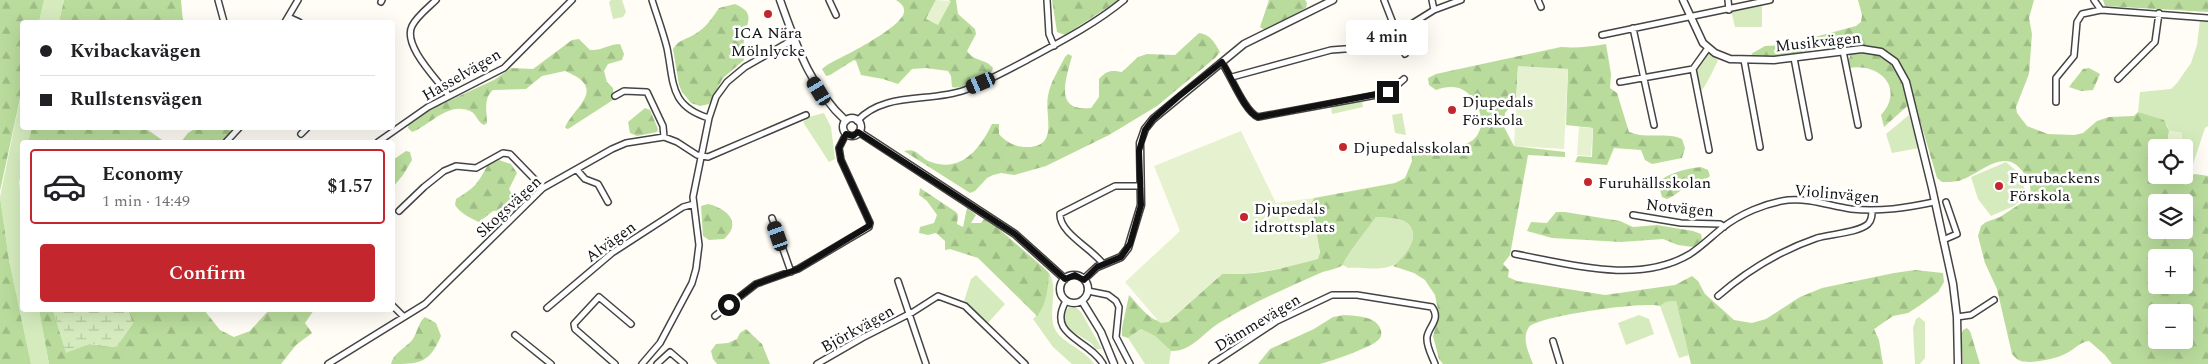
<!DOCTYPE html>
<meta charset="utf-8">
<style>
body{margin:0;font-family:Spectral,serif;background:#f6f6f6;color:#202124;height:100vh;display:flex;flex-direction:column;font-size:19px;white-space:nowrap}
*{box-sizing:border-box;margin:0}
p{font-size:16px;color:#757577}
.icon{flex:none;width:28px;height:28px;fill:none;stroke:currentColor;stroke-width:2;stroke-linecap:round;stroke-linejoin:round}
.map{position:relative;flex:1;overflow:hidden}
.details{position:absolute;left:20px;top:140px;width:375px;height:172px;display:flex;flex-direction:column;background:#fff;border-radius:5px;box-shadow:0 5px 20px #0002}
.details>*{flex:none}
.banner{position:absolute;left:20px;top:20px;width:375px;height:110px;border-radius:5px;box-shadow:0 5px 20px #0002;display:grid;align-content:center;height:110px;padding:0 20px;background:#fff}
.controls{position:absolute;left:2148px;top:139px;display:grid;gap:10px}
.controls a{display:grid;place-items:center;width:45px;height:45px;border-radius:5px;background:#fff;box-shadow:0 5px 20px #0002;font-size:25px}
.end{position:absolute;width:22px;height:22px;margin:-11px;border:6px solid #111;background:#fff;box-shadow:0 0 0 2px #fff}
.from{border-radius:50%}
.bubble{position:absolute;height:35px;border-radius:5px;background:#fff;box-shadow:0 5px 20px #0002;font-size:16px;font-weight:600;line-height:35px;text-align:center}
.car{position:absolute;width:15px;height:30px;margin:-15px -8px;border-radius:6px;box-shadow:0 0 4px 1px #0007;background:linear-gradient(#222 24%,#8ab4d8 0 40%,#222 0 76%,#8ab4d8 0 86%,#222 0)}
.banner b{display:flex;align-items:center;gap:18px;height:48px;font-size:19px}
.banner b+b{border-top:1px solid #e0e0e0}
.banner i{width:12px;height:12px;background:#202124}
ul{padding:9px 0 0;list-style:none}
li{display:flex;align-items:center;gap:15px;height:75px;margin:0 10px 8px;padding:0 10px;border:2px solid transparent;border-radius:5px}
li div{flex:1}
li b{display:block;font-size:19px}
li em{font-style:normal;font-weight:600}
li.active{border-color:#c4262e}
li>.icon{width:45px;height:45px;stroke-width:1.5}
.primary-button{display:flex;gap:10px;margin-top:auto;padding:10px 20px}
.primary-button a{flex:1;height:58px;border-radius:5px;background:#c4262e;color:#fff;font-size:20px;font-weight:600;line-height:58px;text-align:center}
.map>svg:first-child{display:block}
</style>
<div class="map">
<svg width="2208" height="364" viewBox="0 0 2208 364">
<defs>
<pattern id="forest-firs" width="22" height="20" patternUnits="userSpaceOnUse" patternTransform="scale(1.25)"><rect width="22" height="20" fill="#b9dc9c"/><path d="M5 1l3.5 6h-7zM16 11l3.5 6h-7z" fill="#9ebc85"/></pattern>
<pattern id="wetland-marsh" width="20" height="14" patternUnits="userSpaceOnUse" patternTransform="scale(1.25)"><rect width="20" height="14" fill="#d5ebbd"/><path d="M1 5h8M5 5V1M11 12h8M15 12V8" fill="none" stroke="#b6c8a1"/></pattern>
</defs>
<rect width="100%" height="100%" fill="#fffdf5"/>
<path fill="#d5ebbd" d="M 44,0 L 64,0 L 59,22 L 39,22 Z
M 611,0 L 622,0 L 626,12 L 623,17 L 613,19 L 609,2 Z
M 1762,6 L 1762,27 L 1735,27 L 1731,11 Z
M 2200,20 L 2208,21 L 2208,126 L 2205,128 L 2186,185 L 2177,179 L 2177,175 L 2184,175 L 2184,148 L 2181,147 L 2182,133 L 2169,131 L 2167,125 L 2138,112 L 2140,92 L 2171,89 L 2177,83 L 2191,63 L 2197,45 Z
M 1709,52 L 1718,60 C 1715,67 1706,86 1701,91 L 1696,68 Z
M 22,89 L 22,128 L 32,128 L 28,142 L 22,142 L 22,168 L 19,182 L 22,212 L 22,310 L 39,310 L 49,364 L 31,364 L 9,260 L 0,197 Z
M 1362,100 L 1363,107 L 1332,114 L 1331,106 Z
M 824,113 L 831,127 L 835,159 L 829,162 L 803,122 L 809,117 Z
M 1402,113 L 1406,135 L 1395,133 L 1392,115 Z
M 1909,115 L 1919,148 L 1892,153 L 1886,134 Z
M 2006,162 L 2021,175 L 2026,196 L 2014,206 L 1991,216 L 1978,199 L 1971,177 Z
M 1376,217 C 1385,218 1399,217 1407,223 C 1423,235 1404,261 1391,266 C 1377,271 1362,267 1348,268 L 1343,265 C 1344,258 1370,226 1376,217 Z
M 1049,273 C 1059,288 1048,310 1054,327 C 1059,342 1085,349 1094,364 L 1072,364 L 1053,347 L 1033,319 C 1045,309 1049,288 1049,273 Z
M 976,275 L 1005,304 L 987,324 L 964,301 L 971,279 Z
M 1676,301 L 1689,355 L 1679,358 L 1660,306 L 1666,302 Z
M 1069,307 L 1077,308 L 1081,312 L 1102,349 L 1096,349 L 1091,343 L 1067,328 L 1063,314 Z
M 1639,315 L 1649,319 L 1654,334 L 1626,345 L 1618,323 Z
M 1919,317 L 1925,322 L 1925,358 L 1920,364 L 1915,364 L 1913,328 L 1916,319 Z
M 1141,329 L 1155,336 L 1171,351 L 1169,364 L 1145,364 L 1128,338 Z"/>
<path fill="url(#forest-firs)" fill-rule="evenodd" d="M 0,0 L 44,0 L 39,22 L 22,22 L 22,89 L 0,191 Z
M 64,0 L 181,0 L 183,22 L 59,22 Z
M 896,0 L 936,0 L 926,19 L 950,0 L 956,0 L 958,14 L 975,29 L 976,34 L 967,51 C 974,62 987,59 993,68 L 992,71 C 981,79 965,90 952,87 L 951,76 L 948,71 L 926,68 L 912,69 L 898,84 L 883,79 L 861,75 L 856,61 L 854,60 L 830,75 L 826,76 L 822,69 L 827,65 C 842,57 902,28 904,12 C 905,6 900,3 896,0 Z
M 1052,0 L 1119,0 L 1065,35 L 1057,32 Z
M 1269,0 L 1305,0 L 1307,3 L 1306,8 L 1267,29 L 1263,29 L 1260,27 Z
M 1858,0 L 2034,0 L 2029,18 L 2032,34 L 2029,74 L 2016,107 L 2017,113 L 2027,126 L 2048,134 L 2074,135 L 2083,133 L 2097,121 L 2109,117 L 2134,116 L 2138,112 L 2164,120 L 2169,131 L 2167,147 L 2156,148 L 2156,175 L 2177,175 L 2177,179 L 2186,185 L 2189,176 L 2195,174 L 2208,176 L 2208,364 L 2112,364 L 2105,355 L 2089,341 C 2079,342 2074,350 2065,354 C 2056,359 2030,364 2021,361 C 2017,360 2015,357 2012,354 L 1997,289 L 1985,263 L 1978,236 L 1981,226 L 1986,222 L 2000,217 L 2029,198 C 2032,188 2030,181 2023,172 C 2004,145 1980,175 1958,181 C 1953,182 1947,182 1942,182 L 1937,178 L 1914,100 L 1884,127 L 1881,115 C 1905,88 1880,63 1849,68 L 1847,62 L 1850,57 L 1848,42 C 1831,46 1764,63 1751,54 L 1765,46 L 1785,45 L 1856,26 L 1861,22 L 1862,15 ZM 2156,202 L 2184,202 L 2184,230 L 2156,230 ZM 2156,258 L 2184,258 L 2184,285 L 2156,285 ZM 2156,312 L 2184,312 L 2184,340 L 2156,340 Z
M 2103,0 L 2208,0 L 2208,12 L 2105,6 Z
M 735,4 C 758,14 745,23 744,40 C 743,47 744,54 744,60 L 723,78 L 709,104 L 700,106 L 691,103 L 682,92 L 679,85 L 673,49 C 679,39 686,40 695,34 C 706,28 712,18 719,8 Z
M 1199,33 C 1210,34 1215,43 1220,52 L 1215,58 L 1157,106 L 1109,135 L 1046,166 L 1014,175 L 1001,173 L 993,175 L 987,178 L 975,191 L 970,193 L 904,151 C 918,147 919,158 931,162 C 961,173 980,149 992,124 L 999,124 L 999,134 C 1006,142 1015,147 1026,147 C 1060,148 1044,115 1048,96 C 1050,83 1059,69 1065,57 L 1068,54 L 1072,56 C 1066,79 1053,112 1091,108 L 1099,97 L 1099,79 C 1107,70 1111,70 1122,72 L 1138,57 L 1147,54 L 1175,55 Z
M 579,39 L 590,50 C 601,51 609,44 620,44 L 624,54 L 622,60 L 608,64 L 604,71 L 607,82 L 613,88 L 613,100 L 568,129 L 565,128 C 572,108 610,89 565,71 L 542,76 L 526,89 L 493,90 C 483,98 487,112 487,123 L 484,125 C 477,122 477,114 470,111 C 448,101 429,126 412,132 L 408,128 L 409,122 L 433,108 L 494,80 L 511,68 L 533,69 L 572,40 Z
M 1606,44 L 1611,74 L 1610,88 L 1617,93 L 1629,132 C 1649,140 1667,131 1682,139 L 1685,148 L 1682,158 L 1652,164 L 1645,160 L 1641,150 L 1614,148 L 1607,165 L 1575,162 L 1578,156 L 1592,157 L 1593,128 L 1566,125 L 1568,69 L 1518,67 L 1516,100 L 1505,113 L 1503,125 L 1514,146 L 1565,152 L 1565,157 L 1528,155 L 1510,255 L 1503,264 L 1509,270 L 1508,277 L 1517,281 L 1605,295 L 1675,285 L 1692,276 L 1698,281 L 1705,294 L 1734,320 L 1752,323 L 1766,319 L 1800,297 L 1822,288 L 1894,273 L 1915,270 L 1943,273 L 1944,282 L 1938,292 L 1919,306 L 1908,313 L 1893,316 L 1874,329 L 1879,340 L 1883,364 L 1691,364 L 1676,301 L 1666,302 L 1660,306 C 1645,301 1538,316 1529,327 C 1521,338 1529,354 1533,364 L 1443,364 L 1439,359 L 1433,336 L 1439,315 L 1435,295 L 1425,280 L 1414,273 L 1393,266 C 1404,258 1423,236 1407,223 C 1400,217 1385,218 1376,217 C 1370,226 1344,258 1343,265 C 1335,270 1326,270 1318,274 C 1284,289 1250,304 1219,323 C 1203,333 1191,352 1171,351 L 1155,336 L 1141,329 L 1128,338 L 1122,336 L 1122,328 L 1129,295 C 1140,306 1151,324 1168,322 L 1222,274 C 1258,275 1288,270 1320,253 L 1311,203 L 1314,198 L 1395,183 L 1405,178 L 1412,161 L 1411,148 C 1428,146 1459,151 1473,140 C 1490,125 1478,95 1459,88 C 1452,86 1443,87 1436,90 L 1429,85 L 1428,78 L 1436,74 L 1561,47 C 1576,48 1590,47 1606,44 Z
M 2089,68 L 2100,74 L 2093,90 L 2081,91 L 2069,87 L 2083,69 Z
M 645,108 L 650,110 L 658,129 L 657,132 L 637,136 L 630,133 L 628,122 Z
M 32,128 L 145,128 L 165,142 L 28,142 Z
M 196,128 L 236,128 L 220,142 L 181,142 L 188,133 Z
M 406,151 L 410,152 L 412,160 L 403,175 L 393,187 L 393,160 Z
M 499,160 L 511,164 L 517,173 L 509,189 L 514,198 L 512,207 L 509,210 L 493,211 L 479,222 C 470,218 460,213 455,205 L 456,199 C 477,186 476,185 488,165 Z
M 1701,167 L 1708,170 L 1710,176 C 1705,181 1701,179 1695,181 C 1685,186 1677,195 1667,199 L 1662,197 L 1658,182 C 1671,172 1685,169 1701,167 Z
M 920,188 L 956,212 L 958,215 L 957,224 L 963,227 L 967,208 L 976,215 L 971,223 L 981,223 L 984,219 L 991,222 L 1044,268 L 1049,273 C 1049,286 1046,306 1037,316 L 978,258 L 950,249 L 945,250 L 945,241 L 936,233 L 928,235 L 919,233 L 920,227 L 934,223 L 937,215 L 927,201 L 919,195 Z
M 0,197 L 9,260 L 31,364 L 0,364 Z
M 708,204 C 726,208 743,222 724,239 L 709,240 L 703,236 L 701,206 Z
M 1556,212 L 1565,212 L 1620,221 L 1633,227 L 1657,225 L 1693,231 L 1701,234 L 1702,240 L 1693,247 L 1678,245 L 1663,239 L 1621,242 L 1552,238 L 1527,231 L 1531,222 L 1547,223 Z
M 39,310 L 53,310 L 66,352 L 89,344 L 116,347 L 133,323 L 128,310 L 204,310 L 220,330 L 234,337 L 250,331 L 269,310 L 314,310 L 305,323 L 312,333 L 296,345 L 281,364 L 49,364 Z
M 1344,315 C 1356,316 1378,316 1381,331 C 1382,335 1381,338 1377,341 C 1369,348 1332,361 1320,364 C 1302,364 1276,364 1258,364 L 1270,349 L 1314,329 L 1333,317 Z
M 425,317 L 436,323 L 441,336 C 429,364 419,364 391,364 C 394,352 406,348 413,339 C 418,331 418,323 425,317 Z
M 1967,328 L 1970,331 L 1980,364 L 1963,364 L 1961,336 L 1963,330 Z
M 746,329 L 762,344 L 770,364 L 717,364 L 713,359 L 711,351 L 716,344 L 728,343 L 737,339 L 740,333 Z"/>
<path fill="url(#wetland-marsh)" d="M 53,310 L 128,310 L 133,323 L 116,347 L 89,344 L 66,353 Z"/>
<path fill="#e6f2cf" d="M 936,0 L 951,1 L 938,25 L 926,19 Z
M 1518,66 L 1568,69 L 1564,149 L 1514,146 Z
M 1579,127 L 1593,128 L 1591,156 L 1577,155 Z
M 1241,131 L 1276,203 L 1314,198 L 1311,203 L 1320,253 L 1318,259 C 1286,268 1255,275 1222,274 L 1168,322 L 1160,323 L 1125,282 L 1180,231 L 1154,166 Z
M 2169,131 L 2182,133 L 2181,147 L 2167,147 Z"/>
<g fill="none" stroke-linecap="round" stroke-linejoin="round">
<g stroke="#444" stroke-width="8">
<path id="minor" d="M 218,0 L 224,22
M 436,0 C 429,7 417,16 412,26 C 402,46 439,81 449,96
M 652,0 C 657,16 663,32 667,48 C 674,82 669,106 709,118
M 829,0 L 836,15
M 1047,0 L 1049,34 L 1054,46
M 1384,0 L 1405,54
M 1432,0 L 1434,10
M 1538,0 L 1541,7
M 1728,0 L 1729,10
M 2094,0 L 2101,10
M 381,2 L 382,0
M 288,17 L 299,22
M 285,22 L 298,0
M 1633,28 L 1654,125
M 1397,33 L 1434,10 L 1461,0
M 1602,35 L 1770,0
M 1843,51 L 1858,125
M 1794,58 L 1809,137
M 1744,60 L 1760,147
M 1222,63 C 1231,76 1245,112 1258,117 L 1382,94 L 1396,86 L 1404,79
M 1693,69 L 1709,150
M 1693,69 L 1708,48
M 1232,77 L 1331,50 L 1358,48 L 1371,45
M 2118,79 L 2155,42 L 2159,13
M 1620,82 L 1693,69
M 615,96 L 624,91 L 647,92 L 663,126 L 664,137
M 2056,102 L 2056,78 L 2074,56 L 2077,22 L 2082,14 L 2101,10 L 2208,18
M 857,121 C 885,91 929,103 965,90 C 986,82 1006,71 1027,60 C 1060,42 1095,24 1124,0
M 301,134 L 307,128
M 226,142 L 239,128
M 378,142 L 428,107 L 504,68 L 572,0
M 577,170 L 585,179 L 598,184 L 608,202
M 399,211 L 424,187 L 444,171 L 456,166 L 476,168 L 503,153 L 510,154 L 543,188
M 1633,215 L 1681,223 L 1720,224 L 1724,227
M 772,218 L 791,272
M 1943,240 L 1957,234 L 1946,202
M 1515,254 C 1570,264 1638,285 1690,254 C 1701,247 1711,237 1722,228 C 1740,214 1765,203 1788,200 C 1810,198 1830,206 1851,209 C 1880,212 1906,208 1934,202
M 1103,264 C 1094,250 1059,233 1060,214 L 1115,186 L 1141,186
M 898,281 L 926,364
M 1088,291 L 1108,295 L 1116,301 L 1119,307 L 1116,337 L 1130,364
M 1718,296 C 1748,270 1779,251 1817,238 C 1830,234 1858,233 1868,224 C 1872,220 1872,215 1872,210
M 1066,301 C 1046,336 1089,339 1103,364
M 392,305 L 403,316
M 547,308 L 612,253 L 683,207 L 694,204
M 715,316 L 756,284 L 798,269 L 869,227 L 870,223 L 841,160 L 839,148 L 846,134
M 1957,317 L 1971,315 L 1994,300
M 515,335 L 551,364
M 1553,341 L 1560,364
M 328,364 L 425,304 L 543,188 L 612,149 L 626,143 L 664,137 L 677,142 L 697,155 L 708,157 L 806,115
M 615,364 L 575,329 L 574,324 L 599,297 L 631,324
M 642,364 L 660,343 L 692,283 L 696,269 L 699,245 L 693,197 L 709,118 L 716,97 L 727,82 L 745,67 L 794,39
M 657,364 L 670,352 L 684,364
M 817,364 L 862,338 L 913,312 L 938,296 L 965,306 L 1025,364
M 1212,364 L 1277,321 L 1332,295 L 1357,295 L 1432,307 C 1441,319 1429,326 1427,337 C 1426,346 1432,356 1435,364"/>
</g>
<g stroke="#444" stroke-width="9">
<path id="tertiary" d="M 780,0 C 796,44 810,88 846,121
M 1683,0 L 1703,43 L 1715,53 L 1730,59 L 1774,60 L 1862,49 L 1881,52 L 1895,62 L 1906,82 L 1932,188 L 1953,284 L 1957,317 L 1958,364
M843 127a9 9 0 1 1 18 0a9 9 0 1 1-18 0Z
M 859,132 L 1015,234 L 1065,279
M1060 289a14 14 0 1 1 28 0a14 14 0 1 1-28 0Z
M 1084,279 L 1097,267 L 1121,257 L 1128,248 L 1141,205 L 1140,143 L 1145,129 L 1153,119 L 1244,44 L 1333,0
M 1082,301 L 1101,332 L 1114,364"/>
</g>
<use href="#minor" stroke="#fff" stroke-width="5"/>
<use href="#tertiary" stroke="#fff" stroke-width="6"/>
</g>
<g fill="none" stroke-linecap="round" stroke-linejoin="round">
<path stroke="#111" stroke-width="6" d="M 729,305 L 756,284 L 798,269 L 869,226 L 870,223 L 841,160 L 839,148 L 846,134 L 853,136 L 858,132 L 1015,234 L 1065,279 L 1075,275 L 1084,280 L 1097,267 L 1121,257 L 1130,244 L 1141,205 L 1139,151 L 1145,130 L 1153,119 L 1178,97 L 1222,62 C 1231,76 1245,112 1258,117 L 1388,92"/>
</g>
<g fill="#c4262e" stroke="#fff" stroke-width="2">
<circle cx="768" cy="14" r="5"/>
<circle cx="1452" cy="110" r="5"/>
<circle cx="1343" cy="147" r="5"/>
<circle cx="1588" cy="182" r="5"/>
<circle cx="1999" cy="186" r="5"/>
<circle cx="1244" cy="217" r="5"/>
</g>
<g text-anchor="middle" stroke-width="5" stroke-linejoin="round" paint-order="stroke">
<g font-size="16" fill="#111" stroke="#fff" text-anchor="start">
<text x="768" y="38" text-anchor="middle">ICA Nära<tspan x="768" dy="18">Mölnlycke</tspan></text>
<text x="1462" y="107">Djupedals<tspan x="1462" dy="18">Förskola</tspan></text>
<text x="1353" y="153">Djupedalsskolan</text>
<text x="2009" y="183">Furubackens<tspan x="2009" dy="18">Förskola</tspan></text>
<text x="1598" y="188">Furuhällsskolan</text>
<text x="1254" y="214">Djupedals<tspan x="1254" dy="18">idrottsplats</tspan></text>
</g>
<g font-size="16" fill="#111" stroke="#fff">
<text transform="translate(1818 41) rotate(-6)" y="6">Musikvägen</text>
<text transform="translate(461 74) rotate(-30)" y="6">Hasselvägen</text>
<text transform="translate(1837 193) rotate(5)" y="6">Violinvägen</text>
<text transform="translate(508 206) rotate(-43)" y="6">Skogsvägen</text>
<text transform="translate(1680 207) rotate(6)" y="6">Notvägen</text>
<text transform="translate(610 241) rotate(-36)" y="6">Alvägen</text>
<text transform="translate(1257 322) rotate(-31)" y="6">Dämmevägen</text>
<text transform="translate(857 328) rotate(-29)" y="6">Björkvägen</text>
</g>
</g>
</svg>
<div class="controls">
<a><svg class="icon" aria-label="locate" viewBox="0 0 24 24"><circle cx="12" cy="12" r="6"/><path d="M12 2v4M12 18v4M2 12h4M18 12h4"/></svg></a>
<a><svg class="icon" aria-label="layers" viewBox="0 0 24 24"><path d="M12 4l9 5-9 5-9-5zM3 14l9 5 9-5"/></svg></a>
<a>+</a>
<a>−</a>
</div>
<i class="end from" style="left:729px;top:305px"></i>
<i class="end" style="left:1388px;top:92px"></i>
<div class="bubble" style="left:1346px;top:20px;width:82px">4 min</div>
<i class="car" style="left:981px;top:83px;rotate:247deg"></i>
<i class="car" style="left:819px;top:91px;rotate:329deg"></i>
<i class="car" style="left:778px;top:236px;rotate:341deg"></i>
<div class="banner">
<b><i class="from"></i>Kvibackavägen</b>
<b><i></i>Rullstensvägen</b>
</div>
<section class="details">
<ul>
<li class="active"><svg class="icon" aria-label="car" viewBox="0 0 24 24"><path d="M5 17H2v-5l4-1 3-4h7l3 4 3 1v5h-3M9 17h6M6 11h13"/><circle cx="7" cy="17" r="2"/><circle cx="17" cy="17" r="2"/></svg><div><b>Economy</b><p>1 min · 14:49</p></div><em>$1.57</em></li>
</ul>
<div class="primary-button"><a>Confirm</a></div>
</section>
</div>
